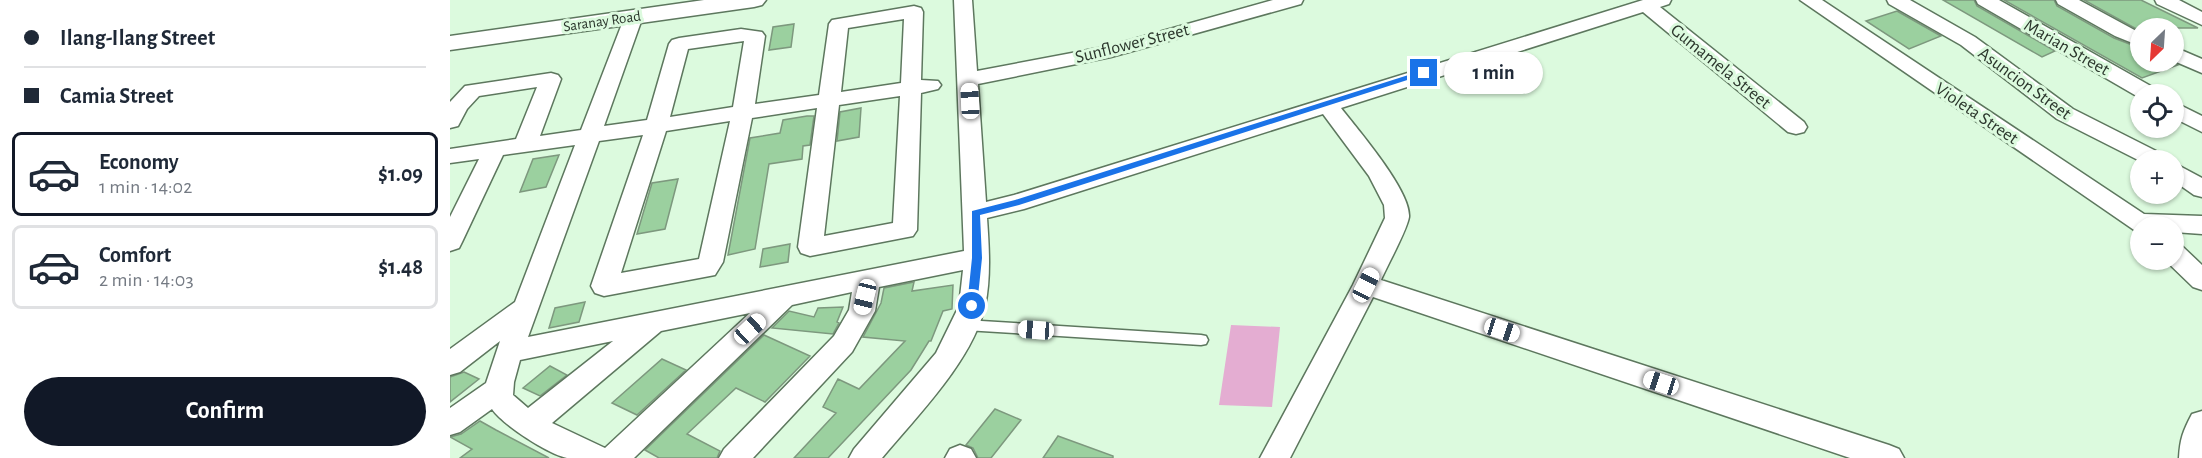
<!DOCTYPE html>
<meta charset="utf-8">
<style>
body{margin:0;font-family:"Alegreya Sans",sans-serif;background:#f6f6f7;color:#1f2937;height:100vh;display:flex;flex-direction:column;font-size:22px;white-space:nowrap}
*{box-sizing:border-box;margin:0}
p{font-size:20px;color:#747a83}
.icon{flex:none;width:33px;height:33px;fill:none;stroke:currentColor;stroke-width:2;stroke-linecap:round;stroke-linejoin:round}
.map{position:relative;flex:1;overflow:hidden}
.details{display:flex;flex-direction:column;background:#fff;width:450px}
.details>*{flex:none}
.top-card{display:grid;align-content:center;height:132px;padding:0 24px;background:#fff}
.needle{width:39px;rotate:205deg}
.fabs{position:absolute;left:1680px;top:18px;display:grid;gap:12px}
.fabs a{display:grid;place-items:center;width:54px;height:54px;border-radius:50%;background:#fff;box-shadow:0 2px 4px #0004;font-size:30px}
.end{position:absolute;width:27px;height:27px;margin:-14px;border:8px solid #1a73e8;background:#fff;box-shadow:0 0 0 3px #fff}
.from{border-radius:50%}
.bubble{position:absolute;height:42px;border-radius:21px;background:#fff;box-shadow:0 2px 4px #0004;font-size:20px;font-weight:700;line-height:42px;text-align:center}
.car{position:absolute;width:18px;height:36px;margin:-18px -9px;border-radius:8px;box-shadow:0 0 4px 2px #0007;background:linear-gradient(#fff 24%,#345 0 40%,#fff 0 76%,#345 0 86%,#fff 0)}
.top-card b{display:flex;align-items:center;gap:21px;height:57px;font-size:22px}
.top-card b+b{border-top:2px solid #e0e1e3}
.top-card i{width:15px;height:15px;background:#1f2937}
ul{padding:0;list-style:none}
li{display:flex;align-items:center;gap:18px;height:84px;margin:0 12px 9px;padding:0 12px;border:3px solid #e0e1e3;border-radius:9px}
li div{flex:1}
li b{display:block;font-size:22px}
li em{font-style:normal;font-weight:700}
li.on{border-color:#111827}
li>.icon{width:54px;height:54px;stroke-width:1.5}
.action{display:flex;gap:12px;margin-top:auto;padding:12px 24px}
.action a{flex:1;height:69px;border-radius:36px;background:#111827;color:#fff;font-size:24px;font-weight:700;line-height:69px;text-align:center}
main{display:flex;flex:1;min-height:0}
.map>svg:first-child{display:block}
</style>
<main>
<section class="details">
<div class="top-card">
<b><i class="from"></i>Ilang-Ilang Street</b>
<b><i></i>Camia Street</b>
</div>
<ul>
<li class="on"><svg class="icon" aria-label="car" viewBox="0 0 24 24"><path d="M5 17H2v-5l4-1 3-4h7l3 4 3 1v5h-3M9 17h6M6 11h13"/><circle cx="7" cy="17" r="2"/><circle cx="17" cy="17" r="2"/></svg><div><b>Economy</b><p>1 min · 14:02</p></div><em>$1.09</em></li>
<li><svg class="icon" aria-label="car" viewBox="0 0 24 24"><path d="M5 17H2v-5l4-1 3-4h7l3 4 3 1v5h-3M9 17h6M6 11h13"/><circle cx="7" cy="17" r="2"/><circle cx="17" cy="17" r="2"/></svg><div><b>Comfort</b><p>2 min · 14:03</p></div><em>$1.48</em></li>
</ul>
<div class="action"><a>Confirm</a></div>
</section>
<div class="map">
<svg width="1752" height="458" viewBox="0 0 1752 458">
<rect width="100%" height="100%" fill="#dcfade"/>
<path fill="#e4add2" d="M 781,325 L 830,327 L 822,407 L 769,405 Z"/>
<path fill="#9bd09f" stroke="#7d987e" stroke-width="1.5" d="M 1493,0 L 1524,0 L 1527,6 L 1605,51 L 1592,57 Z
M 1554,0 L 1604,0 L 1607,6 L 1664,38 L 1690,48 L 1690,62 L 1722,62 L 1728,65 L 1692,78 Z
M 1634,0 L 1691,0 L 1748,28 L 1690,28 L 1690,31 Z
M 1447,11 L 1491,36 L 1459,49 L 1416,21 Z
M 344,24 L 341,47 L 319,50 L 323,27 Z
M 411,108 L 409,137 L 387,141 L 390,112 Z
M 357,116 L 364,116 L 360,145 L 353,146 L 352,159 L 319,164 L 305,249 L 278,255 L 300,138 L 330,133 L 333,120 Z
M 109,155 L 96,187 L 70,192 L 83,159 Z
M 228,179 L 215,229 L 187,234 L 202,183 Z
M 340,244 L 338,262 L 310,267 L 313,249 Z
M 464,282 L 462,291 L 503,285 L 502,309 L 493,311 L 481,341 L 479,341 L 461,370 L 378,458 L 344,458 L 386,413 L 373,407 L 388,379 L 409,389 L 455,341 L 413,337 L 431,303 L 434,288 Z
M 135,302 L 129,322 L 99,328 L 105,308 Z
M 393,307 L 387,322 L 389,323 L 383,334 L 322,328 L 339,311 L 364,317 L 368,308 Z
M 314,335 L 360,356 L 315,402 L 286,388 L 237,434 L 270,451 L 267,458 L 209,458 L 195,450 Z
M 212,359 L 236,370 L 187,415 L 162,403 Z
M 100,366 L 117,375 L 90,396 L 73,388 Z
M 14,372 L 29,379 L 0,402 L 0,377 Z
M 545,409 L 571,420 L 541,458 L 528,458 L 523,448 L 516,445 Z
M 30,421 L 46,430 L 99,458 L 10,458 L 22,449 L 0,437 L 11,434 Z
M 608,436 L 663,456 L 663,458 L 593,458 Z"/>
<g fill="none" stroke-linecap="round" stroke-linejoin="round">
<g stroke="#5d775e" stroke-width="3">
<path id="service" d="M 515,320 L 751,335 L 756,336 L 758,340 L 756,344 L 751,345 L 515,330 L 510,329 L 508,325 L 510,321 Z"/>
</g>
<g stroke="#5d775e" stroke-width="3">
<path id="minor" d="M 504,0 L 522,0 L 527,71 L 659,46 L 823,0 L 853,0 L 851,4 L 661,57 L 528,84 L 536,202 L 564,195 L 1193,0 L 1221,0 L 1219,4 L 1210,7 L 1354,122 L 1357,127 L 1354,132 L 1346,134 L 1338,132 L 1193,12 L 891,108 C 908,130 961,191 959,217 C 957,230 937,266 931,280 L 1439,445 L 1449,449 L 1454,458 L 1400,458 L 923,297 L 840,458 L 810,458 L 903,285 L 935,218 L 934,205 L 919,176 L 873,114 L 574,209 L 537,218 C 539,247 541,278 535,306 C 523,360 467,416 432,458 L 399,458 L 404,449 L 486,353 L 509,306 L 513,270 L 429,287 L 425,311 L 402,352 L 303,458 L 269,458 L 274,449 L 384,336 L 399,310 L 402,292 L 342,305 L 184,458 C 166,458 133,458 117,458 C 98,454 53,425 42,409 L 10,432 L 0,435 L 0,408 L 36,383 L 50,341 L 10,372 L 0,375 L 0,349 L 65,302 L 125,145 L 53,155 L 12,242 L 9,248 L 0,251 L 0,217 L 29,159 L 0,163 L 0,149 L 66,139 L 87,87 L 29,96 L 17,109 L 8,126 L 0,128 L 0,102 L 15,86 L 101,73 L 108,75 L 111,79 L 90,136 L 131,130 L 175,16 L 177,12 L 191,12 L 193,16 L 154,126 L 197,120 L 219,44 L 222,40 L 229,38 L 291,29 L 312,32 L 315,36 L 305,104 L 369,95 L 379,24 L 382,20 L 464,6 L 471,8 L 473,12 L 471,80 L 488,81 L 491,85 L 488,89 L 471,93 L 467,230 L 463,236 L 360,256 L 351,253 L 348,247 L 367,108 L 302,118 L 273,262 L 265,275 L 154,296 L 145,293 L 141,286 L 193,135 L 149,141 L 78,337 L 514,251 ZM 454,19 L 451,83 L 391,92 L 398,28 ZM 294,41 L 283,107 L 220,117 L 238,49 ZM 450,96 L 443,223 L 374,236 L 389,105 ZM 280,121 L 249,259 L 171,273 L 216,131 ZM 300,313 L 155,448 L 102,423 L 211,331 ZM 163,341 L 78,408 L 63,395 L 64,382 L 70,360 Z
M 1350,0 L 1372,0 L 1694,214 L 1752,216 L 1752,234 L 1724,232 L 1724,226 L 1690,226 L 1690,233 L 1687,232 Z
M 1437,0 L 1460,0 L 1525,37 L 1623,109 L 1714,155 L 1717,160 L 1690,161 L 1607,119 L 1511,45 L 1439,4 Z
M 1526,0 L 1549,0 L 1706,89 L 1709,94 L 1690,94 L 1690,98 L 1528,4 Z
M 1606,0 L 1629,0 L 1690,33 L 1690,46 L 1665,36 L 1608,4 Z
M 1705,0 L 1729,0 L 1752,12 L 1752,25 L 1707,4 Z
M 1724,47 L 1752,59 L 1752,73 L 1724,61 Z
M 1724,102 L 1752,116 L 1752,132 L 1724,118 Z
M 1724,163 L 1752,178 L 1752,197 L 1744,195 L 1724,181 Z
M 1724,244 L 1733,247 L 1752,265 L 1752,290 L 1743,287 L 1715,260 L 1724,260 Z
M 1752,411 L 1752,458 L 1729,458 C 1730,439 1733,431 1742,414 Z
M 510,445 L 521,449 L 526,458 L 495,458 L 500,449 Z"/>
</g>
<g stroke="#5d775e" stroke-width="3">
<path id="tertiary" d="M 254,0 L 316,0 L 312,5 L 304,7 L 0,50 L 0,36 Z"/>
</g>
<use href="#service" fill="#fff" fill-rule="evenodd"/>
<use href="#minor" fill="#fff" fill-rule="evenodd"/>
<use href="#tertiary" fill="#fff" fill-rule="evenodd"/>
</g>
<path fill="#1a73e8" d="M 971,71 L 979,73 L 569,205 L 530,215 L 532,258 L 527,306 L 522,310 L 517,306 L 522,258 L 522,211 L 565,200 Z"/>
<g text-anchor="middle" stroke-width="6" stroke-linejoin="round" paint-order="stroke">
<g font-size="15" fill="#2b362c" stroke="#dcfade">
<text transform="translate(152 21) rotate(-8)" y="5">Saranay Road</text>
</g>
<g font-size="18" fill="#2b362c" stroke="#dcfade">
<text transform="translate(682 43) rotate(-14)" y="6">Sunflower Street</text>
<text transform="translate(1617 47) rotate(30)" y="6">Marian Street</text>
<text transform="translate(1271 66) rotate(39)" y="6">Gumamela Street</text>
<text transform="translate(1575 83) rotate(36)" y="6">Asuncion Street</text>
<text transform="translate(1527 113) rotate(34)" y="6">Violeta Street</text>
</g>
</g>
</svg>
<div class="fabs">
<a><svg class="needle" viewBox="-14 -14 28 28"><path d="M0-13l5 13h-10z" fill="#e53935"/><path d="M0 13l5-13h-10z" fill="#747a83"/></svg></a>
<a><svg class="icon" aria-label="locate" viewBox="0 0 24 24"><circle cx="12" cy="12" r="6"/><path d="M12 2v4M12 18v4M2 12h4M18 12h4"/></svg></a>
<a>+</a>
<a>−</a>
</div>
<i class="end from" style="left:522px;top:306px"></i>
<i class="end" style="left:974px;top:73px"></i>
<div class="bubble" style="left:994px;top:52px;width:99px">1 min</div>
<i class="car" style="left:520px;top:101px;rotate:357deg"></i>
<i class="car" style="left:916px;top:285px;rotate:27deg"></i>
<i class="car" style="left:415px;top:297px;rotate:194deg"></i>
<i class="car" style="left:300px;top:329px;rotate:47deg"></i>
<i class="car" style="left:586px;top:330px;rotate:274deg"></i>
<i class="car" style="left:1052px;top:330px;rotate:108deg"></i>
<i class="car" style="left:1211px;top:383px;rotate:288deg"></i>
</div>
</main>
